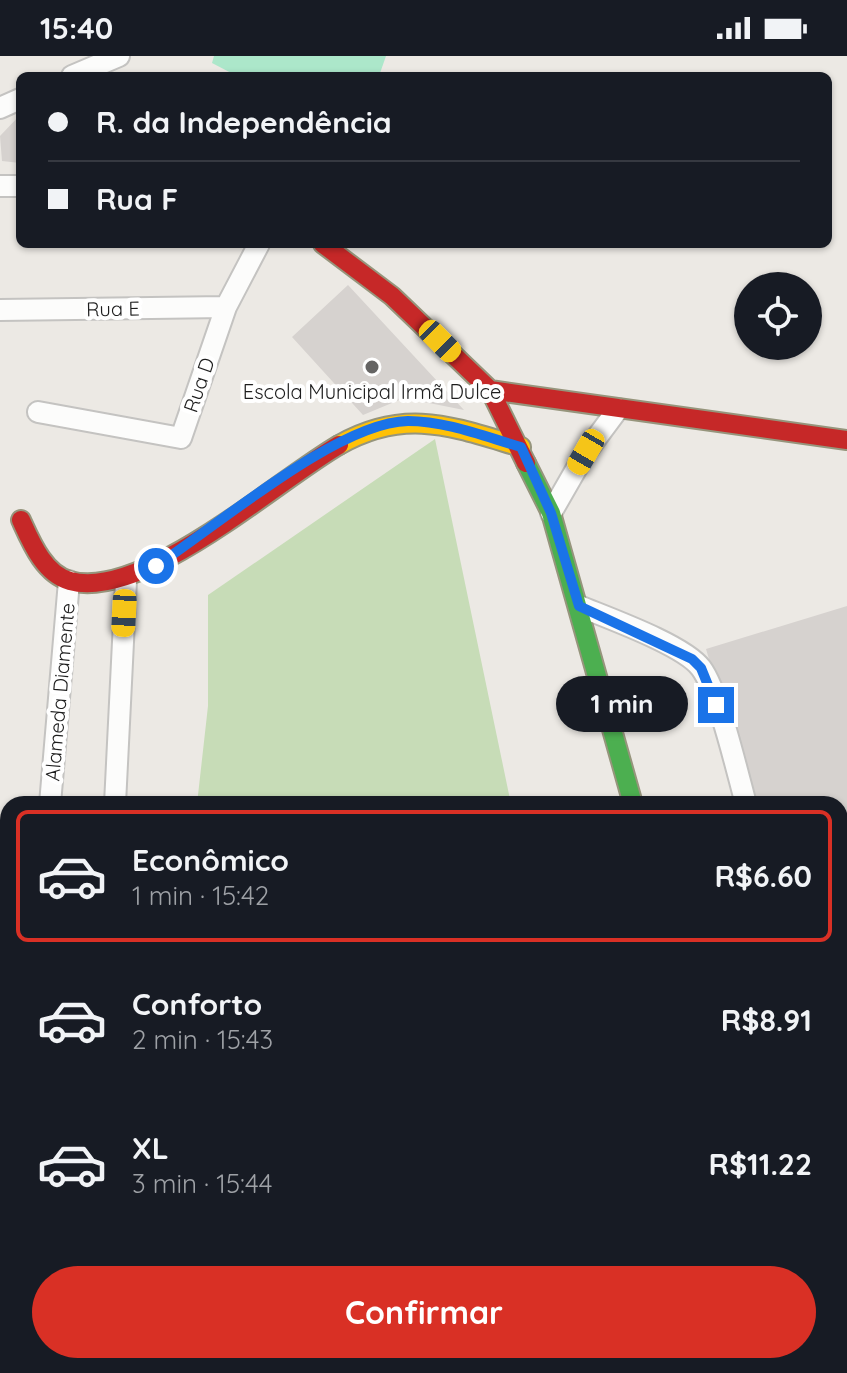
<!DOCTYPE html>
<html lang="pt">
<meta charset="utf-8">
<style>
body{margin:0;font-family:Quicksand,sans-serif;background:#20242c;color:#f1f3f6;height:100vh;display:flex;flex-direction:column;font-size:30px;white-space:nowrap}
*{box-sizing:border-box;margin:0}
p{font-size:26px;color:#9ea1a6}
.icon{flex:none;width:44px;height:44px;fill:none;stroke:currentColor;stroke-width:2;stroke-linecap:round;stroke-linejoin:round}
.map{position:relative;flex:1;overflow:hidden}
.details{position:absolute;left:0px;top:740px;width:848px;height:578px;display:flex;flex-direction:column;background:#171b24;border-radius:24px 24px 0 0;box-shadow:0 2px 6px #0004}
.details>*{flex:none}
.top-card{position:absolute;left:16px;top:16px;width:816px;height:176px;border-radius:12px;box-shadow:0 2px 6px #0004;display:grid;align-content:center;height:176px;padding:0 32px;background:#171b24}
.buttons{position:absolute;left:734px;top:216px;display:grid;gap:16px}
.buttons a{display:grid;place-items:center;width:88px;height:88px;border-radius:50%;background:#171b24;box-shadow:0 2px 6px #0004;font-size:40px}
.end{position:absolute;width:36px;height:36px;margin:-18px;border:10px solid #1a73e8;background:#fff;box-shadow:0 0 0 4px #fff}
.from{border-radius:50%}
.bubble{position:absolute;height:56px;border-radius:28px;background:#171b24;box-shadow:0 2px 6px #0004;font-size:26px;font-weight:700;line-height:56px;text-align:center}
.car{position:absolute;width:24px;height:48px;margin:-24px -12px;border-radius:10px;box-shadow:0 0 6px 2px #0007;background:linear-gradient(#f5c518 24%,#345 0 40%,#f5c518 0 76%,#345 0 86%,#f5c518 0)}
.top-card b{display:flex;align-items:center;gap:28px;height:76px;font-size:30px}
.top-card b+b{border-top:2px solid #363941}
.top-card i{width:20px;height:20px;background:#f1f3f6}
ul{padding:14px 0 0;list-style:none}
li{display:flex;align-items:center;gap:24px;height:132px;margin:0 16px 12px;padding:0 16px;border:4px solid transparent;border-radius:12px}
li div{flex:1}
li b{display:block;font-size:30px}
li em{font-style:normal;font-weight:700}
li.on{border-color:#d93025}
li>.icon{width:72px;height:72px;stroke-width:1.5}
.button{display:flex;gap:16px;margin-top:auto;padding:16px 32px}
.button a{flex:1;height:92px;border-radius:48px;background:#d93025;color:#fff;font-size:32px;font-weight:700;line-height:92px;text-align:center}
.status{display:flex;justify-content:space-between;align-items:center;height:56px;padding:0 40px;background:#171b24;direction:ltr}
.status svg{height:22px;fill:currentColor}
.map>svg:first-child{display:block}
</style>
<div class="status"><b>15:40</b><svg viewBox="0 0 49 12"><path d="M0 12V9h3v3zM5 12V6h3v6zM10 12V3h3v9zM15 12V0h3v12zM26 1h20v11H26zM47 4h2v5h-2z"/></svg></div>
<div class="map">
<svg width="847" height="1317" viewBox="0 0 847 1317">
<rect width="100%" height="100%" fill="#ece9e4"/>
<path fill="#c7dcb7" d="M 435,383 L 511,748 L 197,748 L 208,650 L 208,539 Z
M 0,819 L 8,819 L 8,1265 L 0,1261 Z
M 840,1076 L 847,1078 L 847,1291 L 840,1290 Z
M 121,1310 L 305,1310 L 310,1317 L 138,1317 Z"/>
<path fill="#ace7ca" d="M 214,0 L 386,0 L 379,20 L 237,20 L 212,7 Z"/>
<path fill="#b5dce2" d="M 840,1309 L 847,1310 L 847,1317 L 338,1317 L 333,1310 Z"/>
<path fill="#d6d2cf" d="M 20,59 L 20,107 L 2,105 L 0,80 Z
M 348,229 L 464,354 L 404,342 L 363,359 L 292,281 Z
M 847,550 L 847,799 L 840,801 L 840,748 L 752,748 L 706,593 Z
M 847,900 L 847,948 L 846,948 L 840,929 L 840,902 Z"/>
<g fill="none" stroke-linecap="round" stroke-linejoin="round">
<g stroke="#c4c3c1" stroke-width="24">
<path id="street" d="M 72,20 L 119,0
M 0,52 L 20,43
M 0,130 L 20,130
M 0,254 L 226,251
M 38,356 L 181,382 L 226,251 L 259,188
M 551,457 L 586,396 L 618,353
M 579,550 C 608,562 684,589 701,612 C 719,636 737,716 746,748
M 50,748 L 69,525
M 115,748 L 126,525
M 840,970 L 847,971"/>
</g>
<g stroke="#96957c" stroke-width="22">
<path id="fast" d="M 526,407 L 551,457 L 633,748"/>
</g>
<g stroke="#96957c" stroke-width="22">
<path id="slow" d="M 339,389 C 406,351 453,371 521,391"/>
</g>
<g stroke="#96957c" stroke-width="22">
<path id="jam" d="M 323,188 L 392,240 L 490,334 L 526,407
M 490,334 L 847,384
M 21,464 C 31,486 44,518 70,525 C 143,545 275,426 339,389"/>
</g>
<use href="#street" stroke="#fcfcfb" stroke-width="20"/>
<use href="#fast" stroke="#4caf50" stroke-width="18"/>
<use href="#slow" stroke="#ffc107" stroke-width="18"/>
<use href="#jam" stroke="#c62828" stroke-width="18"/>
</g>
<g fill="none" stroke-linecap="round" stroke-linejoin="round">
<path stroke="#1a73e8" stroke-width="10" d="M 156,510 C 217,470 338,366 408,365 C 446,365 486,381 521,391 L 551,457 L 579,550 L 692,603 L 701,612 L 716,649"/>
</g>
<circle fill="#656463" stroke="#fff" stroke-width="3" cx="372" cy="311" r="8"/>
<g text-anchor="middle" stroke-width="8" stroke-linejoin="round" paint-order="stroke">
<g font-size="20" fill="#1d1d1d" stroke="#fff">
<text transform="translate(113 253) rotate(-1)" y="7">Rua E</text>
<text transform="translate(199 329) rotate(-71)" y="7">Rua D</text>
<text transform="translate(60 636) rotate(-85)" y="7">Alameda Diamente</text>
</g>
<g font-size="20" fill="#1d1d1d" stroke="#fff">
<text x="372" y="343">Escola Municipal Irmã Dulce</text>
</g>
</g>
</svg>
<div class="buttons">
<a><svg class="icon" aria-label="locate" viewBox="0 0 24 24"><circle cx="12" cy="12" r="6"/><path d="M12 2v4M12 18v4M2 12h4M18 12h4"/></svg></a>
</div>
<i class="end from" style="left:156px;top:510px"></i>
<i class="end" style="left:716px;top:649px"></i>
<div class="bubble" style="left:556px;top:620px;width:132px">1 min</div>
<i class="car" style="left:440px;top:285px;rotate:135deg"></i>
<i class="car" style="left:586px;top:396px;rotate:210deg"></i>
<i class="car" style="left:124px;top:557px;rotate:183deg"></i>
<div class="top-card">
<b><i class="from"></i>R. da Independência</b>
<b><i></i>Rua F</b>
</div>
<section class="details">
<ul>
<li class="on"><svg class="icon" aria-label="car" viewBox="0 0 24 24"><path d="M5 17H2v-5l4-1 3-4h7l3 4 3 1v5h-3M9 17h6M6 11h13"/><circle cx="7" cy="17" r="2"/><circle cx="17" cy="17" r="2"/></svg><div><b>Econômico</b><p>1 min · 15:42</p></div><em>R$6.60</em></li>
<li><svg class="icon" aria-label="car" viewBox="0 0 24 24"><path d="M5 17H2v-5l4-1 3-4h7l3 4 3 1v5h-3M9 17h6M6 11h13"/><circle cx="7" cy="17" r="2"/><circle cx="17" cy="17" r="2"/></svg><div><b>Conforto</b><p>2 min · 15:43</p></div><em>R$8.91</em></li>
<li><svg class="icon" aria-label="car" viewBox="0 0 24 24"><path d="M5 17H2v-5l4-1 3-4h7l3 4 3 1v5h-3M9 17h6M6 11h13"/><circle cx="7" cy="17" r="2"/><circle cx="17" cy="17" r="2"/></svg><div><b>XL</b><p>3 min · 15:44</p></div><em>R$11.22</em></li>
</ul>
<div class="button"><a>Confirmar</a></div>
</section>
</div>
